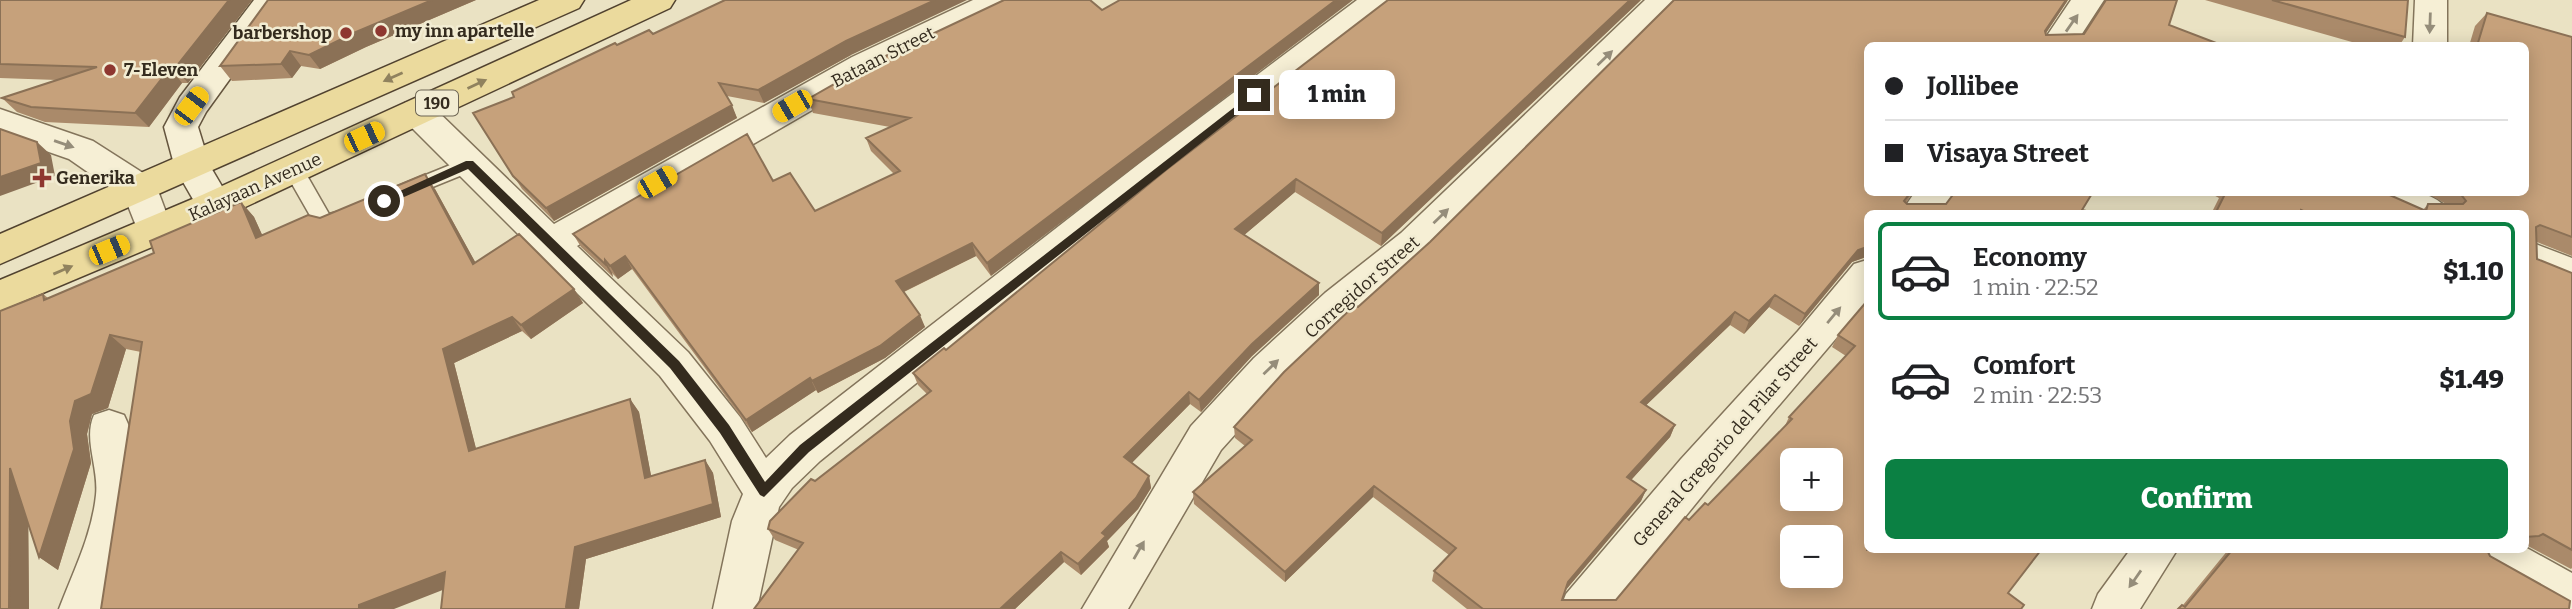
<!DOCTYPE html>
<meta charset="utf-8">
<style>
body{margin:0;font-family:Bitter,serif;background:#f6f6f6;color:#202124;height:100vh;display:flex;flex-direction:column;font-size:26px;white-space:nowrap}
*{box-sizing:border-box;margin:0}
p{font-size:23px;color:#757577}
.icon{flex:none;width:38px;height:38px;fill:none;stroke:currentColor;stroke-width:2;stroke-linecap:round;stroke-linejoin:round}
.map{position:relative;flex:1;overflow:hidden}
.sheet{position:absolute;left:1864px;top:210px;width:665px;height:343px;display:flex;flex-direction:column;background:#fff;border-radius:10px;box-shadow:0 4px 18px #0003}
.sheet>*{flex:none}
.banner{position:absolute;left:1864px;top:42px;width:665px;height:154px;border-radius:10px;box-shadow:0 4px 18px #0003;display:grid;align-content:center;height:154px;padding:0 21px;background:#fff}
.controls{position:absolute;left:1780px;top:448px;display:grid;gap:14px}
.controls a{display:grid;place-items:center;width:63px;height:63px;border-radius:10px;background:#fff;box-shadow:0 4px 18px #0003;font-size:35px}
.end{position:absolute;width:32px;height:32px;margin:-16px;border:9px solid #342b1e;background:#fff;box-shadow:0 0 0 4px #fff}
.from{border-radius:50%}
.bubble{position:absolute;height:49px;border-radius:10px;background:#fff;box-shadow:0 4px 18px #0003;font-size:23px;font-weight:800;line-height:49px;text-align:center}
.car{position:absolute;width:21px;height:42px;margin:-21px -10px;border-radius:9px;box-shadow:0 0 5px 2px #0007;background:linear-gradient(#f5c518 24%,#345 0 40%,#f5c518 0 76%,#345 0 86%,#f5c518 0)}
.banner b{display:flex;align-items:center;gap:24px;height:66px;font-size:26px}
.banner b+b{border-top:2px solid #e0e0e0}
.banner i{width:18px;height:18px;background:#202124}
ul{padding:12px 0 0;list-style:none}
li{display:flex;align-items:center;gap:21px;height:98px;margin:0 14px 10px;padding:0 7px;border:4px solid transparent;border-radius:10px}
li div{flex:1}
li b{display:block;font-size:26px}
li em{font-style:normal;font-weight:800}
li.current{border-color:#0b8043}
li>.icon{width:63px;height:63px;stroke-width:1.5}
.action{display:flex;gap:14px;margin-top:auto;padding:14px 21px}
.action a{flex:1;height:80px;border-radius:10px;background:#0b8043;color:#fff;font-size:28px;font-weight:800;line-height:80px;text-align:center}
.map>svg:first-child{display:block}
</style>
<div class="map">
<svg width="2572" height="609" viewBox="0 0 2572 609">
<rect width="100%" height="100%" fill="#eae2c3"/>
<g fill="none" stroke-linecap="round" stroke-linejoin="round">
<g stroke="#83745b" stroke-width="3">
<path id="lane" d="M 470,157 L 477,159 L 480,164 L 477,169 L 403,199 L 396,197 L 393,192 L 396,187 Z
M 294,163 L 301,165 L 329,214 L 345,210 L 352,213 L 355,218 L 352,223 L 331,230 L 316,226 L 284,170 L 287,165 Z"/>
</g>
<g stroke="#83745b" stroke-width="3">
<path id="street" d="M 973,0 L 1017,0 L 1012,8 L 876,73 L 577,246 L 688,352 L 740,417 L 766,458 L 790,435 L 1140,163 L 1357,0 L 1395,0 L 1390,8 L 1166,181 L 820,461 L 792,488 L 779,507 L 757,609 L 713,609 L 732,521 L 743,494 L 710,441 L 660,376 L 405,121 L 400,112 L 405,103 L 417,100 L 429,103 L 554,224 L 852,57 Z
M 1645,0 L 1680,0 L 1427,253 L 1353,315 L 1282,382 L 1221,450 L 1128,609 L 1082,609 L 1191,426 L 1254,358 L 1325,293 L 1401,233 Z
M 2071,0 L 2104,0 L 2074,46 L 2040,46 Z
M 2415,0 L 2447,0 L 2447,46 L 2413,46 Z
M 0,109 L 93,141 L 154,180 L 173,231 L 168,241 L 155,245 L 142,241 L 125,198 L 69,159 L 0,135 Z
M 1915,192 L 1954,192 L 1939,214 L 1900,214 Z
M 2364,192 C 2392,192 2435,185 2450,214 C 2423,214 2380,221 2364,192 Z
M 2525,240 L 2572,258 L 2572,289 L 2525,270 Z
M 1867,260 L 1867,302 L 1711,485 L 1610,609 L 1560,609 L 1566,594 L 1681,459 L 1798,331 L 1854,264 Z
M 109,410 L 124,415 C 156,481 127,545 103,609 L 59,609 C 73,572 92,535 96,495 C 99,468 83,439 94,415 Z
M 2525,547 L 2572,573 L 2572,609 L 2554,609 L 2475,564 L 2468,550 L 2525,550 Z
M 2130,550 L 2177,550 L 2140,609 L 2092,609 L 2098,594 Z"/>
</g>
<g stroke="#65553e" stroke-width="3">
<path id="secondary" d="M 254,0 L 287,0 L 206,112 L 198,127 L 210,166 L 233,205 L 228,215 L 215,219 L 202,215 L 175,168 L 164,127 L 180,97 Z"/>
</g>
<g stroke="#51422f" stroke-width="3">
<path id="primary" d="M 539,0 L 584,0 L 579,8 L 0,264 L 0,234 Z
M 631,0 L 675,0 L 670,8 L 228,215 L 0,311 L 0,280 L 202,195 Z"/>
</g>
<use href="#lane" fill="#f6efd5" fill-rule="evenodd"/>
<use href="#street" fill="#f6efd5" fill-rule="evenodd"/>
<use href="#secondary" fill="#f6efd5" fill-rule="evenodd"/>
<use href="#primary" fill="#ebda9d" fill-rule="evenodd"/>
</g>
<path fill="#aa8a6a" d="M 0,0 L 252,0 L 188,83 L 182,83 L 149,127 L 45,122 L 17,112 L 2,98 L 57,80 L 0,78 Z
M 268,0 L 476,0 L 366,47 L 320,69 L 301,66 L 292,78 L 232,81 L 220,66 Z
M 1004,0 L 991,276 L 976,256 L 904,292 L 925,327 L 885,358 L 818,393 L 816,390 L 752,432 L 632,269 L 618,279 L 612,273 L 613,277 L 581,247 L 573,234 L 773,181 L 815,211 L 894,174 L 871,151 L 866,138 L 890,127 L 813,113 L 808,99 Z
M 1641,0 L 1381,246 L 1295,192 L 1244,235 L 1319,283 L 1319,295 L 1252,356 L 1201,412 L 1190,404 L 1131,463 L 1149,476 L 1151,488 L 1138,509 L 1107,541 L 1109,547 L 1081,575 L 1064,562 L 1015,609 L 754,609 L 799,550 L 775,540 L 768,529 L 815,481 L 927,394 L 918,385 L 913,373 L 946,350 Z
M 2068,0 L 2046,33 L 2046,35 L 2084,34 L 2177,0 L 1867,192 L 1913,192 L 1906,203 L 1907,204 L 1946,204 L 2093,192 L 1867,214 L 1867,258 L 1866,257 L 1852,262 L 1799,326 L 1769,307 L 1744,334 L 1730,325 L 1646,405 L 1675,425 L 1670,437 L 1631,480 L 1646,490 L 1641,501 L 1564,592 L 1562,600 L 1616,600 L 1689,520 L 1708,505 L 1784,428 L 1789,417 L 1846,356 L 1832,347 L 1838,335 L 1867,301 L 2008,593 L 2021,609 L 1467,609 L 1432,581 L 1434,571 L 1449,555 L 1373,497 L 1285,582 L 1194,504 L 1193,492 L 1245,446 L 1235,438 L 1234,427 L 1358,307 L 1430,242 Z
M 2205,0 L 2408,0 L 2405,37 L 2399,46 L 2366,46 Z
M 2487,13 L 2572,37 L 2572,256 L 2537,242 L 2537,259 L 2572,273 L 2572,568 L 2571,569 L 2526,545 L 2525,545 L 2525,214 L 2211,214 L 2219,198 L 2208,192 L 2383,192 L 2423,210 L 2428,204 L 2446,204 L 2425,192 L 2525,192 L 2525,46 L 2469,46 L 2475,26 Z
M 653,34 L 851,55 L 764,103 L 727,96 L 737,118 L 554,221 L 522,189 L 473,113 L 514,97 L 617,45 Z
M 435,189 L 475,262 L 574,289 L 583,303 L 531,339 L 522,331 L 454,363 L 476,449 L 630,399 L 639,412 L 651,476 L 705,460 L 713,473 L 721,517 L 586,559 L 579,609 L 441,609 L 443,590 L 141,352 L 126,349 L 108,408 L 92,414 L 87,434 L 91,463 L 58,570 L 39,557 L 28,524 L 29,609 L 0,609 L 43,294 L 48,298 L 154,253 L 241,202 L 254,217 L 262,235 L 320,218 Z
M 2228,550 L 2487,550 L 2490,556 L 2569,609 L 2177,609 L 2183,605 Z"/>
<path fill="#8b7156" d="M 229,0 L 252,0 L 188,83 L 175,68 Z
M 432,0 L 476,0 L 366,47 L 320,69 L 309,55 L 356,32 Z
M 935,0 L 967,0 L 851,55 L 764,103 L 758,90 L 846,41 Z
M 1336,0 L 1353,0 L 991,276 L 987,263 Z
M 1630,0 L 1641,0 L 1381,246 L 1382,233 Z
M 2066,0 L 2068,0 L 2038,45 L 2045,31 Z
M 290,51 L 301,66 L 292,78 L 281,64 Z
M 170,68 L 182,83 L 149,127 L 135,113 Z
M 732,105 L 737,118 L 554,221 L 546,208 Z
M 37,142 L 51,155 L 55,176 L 0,196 L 0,177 Z
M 425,174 L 435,189 L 484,278 L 473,264 Z
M 1296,179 L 1295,192 L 1236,242 L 1235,229 Z
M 241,202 L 254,217 L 270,252 L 256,238 Z
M 972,243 L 976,256 L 901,293 L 896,281 Z
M 1867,247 L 1866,257 L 1852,262 L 1799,326 L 1805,314 L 1858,250 Z
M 625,256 L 632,269 L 618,279 L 610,266 Z
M 605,260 L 612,273 L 613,277 L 605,264 Z
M 1319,283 L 1319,295 L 1252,356 L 1201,412 L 1199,400 L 1252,344 Z
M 574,289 L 583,303 L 531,339 L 521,325 Z
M 1775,295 L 1769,307 L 1744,334 L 1749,321 Z
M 1735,312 L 1730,325 L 1637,414 L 1641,402 Z
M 920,315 L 925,327 L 885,358 L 818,393 L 812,381 Z
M 512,317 L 522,331 L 454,363 L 480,464 L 469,451 L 443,349 Z
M 110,335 L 126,349 L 108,408 L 92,414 L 87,434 L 91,463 L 58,570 L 39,557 L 75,401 Z
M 810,378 L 816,390 L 752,432 L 746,420 Z
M 1189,392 L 1190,404 L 1126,469 L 1124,457 Z
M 630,399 L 639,412 L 654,491 L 645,478 Z
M 1675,425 L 1670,437 L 1623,489 L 1627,477 Z
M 705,460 L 713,473 L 721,517 L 586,559 L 579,609 L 569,609 L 566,607 L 575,547 Z
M 10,468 L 28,481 L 29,609 L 9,609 Z
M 1149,476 L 1151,488 L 1138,509 L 1107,541 L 1109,547 L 1081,575 L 1078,564 L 1102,533 Z
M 1374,486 L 1373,497 L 1285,582 L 1285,572 Z
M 1646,490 L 1641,501 L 1564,592 L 1568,582 Z
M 1061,552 L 1064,562 L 1015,609 L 1000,609 Z
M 445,572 L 458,584 L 394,609 L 359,609 L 359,605 Z"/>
<path fill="#c6a17b" stroke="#8b7156" stroke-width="2" fill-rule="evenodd" d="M 0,0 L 229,0 L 175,68 L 170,68 L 135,113 L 31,107 L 2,98 L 97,67 L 0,64 Z
M 268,0 L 432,0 L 356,32 L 309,55 L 290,51 L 281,64 L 220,66 Z
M 725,0 L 935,0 L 846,41 L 758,90 L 719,83 L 732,105 L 546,208 L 513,176 L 473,113 L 514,97 L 512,92 L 615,43 L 617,45 L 649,30 L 653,34 Z
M 1004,0 L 1090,0 L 1102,10 L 1120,0 L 1336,0 L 987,263 L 972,243 L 896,281 L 920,315 L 880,346 L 812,381 L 810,378 L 746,420 L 625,256 L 610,266 L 605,260 L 605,264 L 573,234 L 747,134 L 773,181 L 790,173 L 815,211 L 900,171 L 866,138 L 910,118 L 808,99 L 873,62 Z
M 1388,0 L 1630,0 L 1382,233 L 1296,179 L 1235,229 L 1319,283 L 1252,344 L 1199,400 L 1189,392 L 1124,457 L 1149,476 L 1136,498 L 1102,533 L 1106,536 L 1078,564 L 1061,552 L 1000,609 L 754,609 L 803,543 L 768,529 L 770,521 L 811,479 L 815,481 L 931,391 L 913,373 L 944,348 L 946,350 L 1166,170 Z
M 1674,0 L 2066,0 L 2045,31 L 2046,35 L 2084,34 L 2106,0 L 2177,0 L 2169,25 L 2224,46 L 1867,46 L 1867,192 L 1911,192 L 1904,201 L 1907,204 L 1946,204 L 1955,192 L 2093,192 L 2082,210 L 2086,211 L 2084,214 L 1867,214 L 1867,247 L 1858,250 L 1805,314 L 1775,295 L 1749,321 L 1735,312 L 1641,402 L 1675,425 L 1627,477 L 1646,490 L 1568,582 L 1562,600 L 1616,600 L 1685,517 L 1689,520 L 1705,503 L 1708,505 L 1792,419 L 1789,417 L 1855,346 L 1838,335 L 1867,301 L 1867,550 L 2041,550 L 2008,593 L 2024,605 L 2021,609 L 1483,609 L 1434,571 L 1456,548 L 1374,486 L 1285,572 L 1193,492 L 1252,440 L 1234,427 L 1284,372 L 1355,305 L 1358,307 L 1430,242 ZM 1792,460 L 1830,460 L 1830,499 L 1792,499 ZM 1792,537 L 1830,537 L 1830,576 L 1792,576 Z
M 2272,0 L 2408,0 L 2405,37 Z
M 2487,13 L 2572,37 L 2572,237 L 2540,225 L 2536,227 L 2537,259 L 2572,273 L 2572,550 L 2543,534 L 2539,536 L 2525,537 L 2525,214 L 2310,214 L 2301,210 L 2300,214 L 2215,214 L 2226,192 L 2383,192 L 2426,211 L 2428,204 L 2463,204 L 2466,201 L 2459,192 L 2525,192 L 2525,46 L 2477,46 Z
M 0,129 L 37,142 L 41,163 L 0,177 Z
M 425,174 L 473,264 L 519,234 L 574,289 L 521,325 L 512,317 L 443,349 L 469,451 L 630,399 L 645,478 L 705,460 L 713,504 L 575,547 L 566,607 L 570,609 L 441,609 L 445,572 L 359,605 L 359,609 L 101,609 L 142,342 L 110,335 L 91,394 L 75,401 L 70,421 L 74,449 L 39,557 L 10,468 L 9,609 L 0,609 L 0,311 L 43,294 L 44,300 L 154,253 L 150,241 L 241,202 L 256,238 L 308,215 L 320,218 Z
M 2232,550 L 2487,550 L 2490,556 L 2570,601 L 2569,609 L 2178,609 L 2182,605 L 2185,607 Z"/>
<defs><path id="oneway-solid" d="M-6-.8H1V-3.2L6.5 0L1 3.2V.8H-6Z" transform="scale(1.75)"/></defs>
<g fill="#958d7a">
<use href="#oneway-solid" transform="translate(2072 23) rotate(-55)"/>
<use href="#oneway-solid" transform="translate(2430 23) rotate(92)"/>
<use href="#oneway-solid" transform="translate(1605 58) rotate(-44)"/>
<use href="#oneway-solid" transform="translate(64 144) rotate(19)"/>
<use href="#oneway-solid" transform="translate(1441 216) rotate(-44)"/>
<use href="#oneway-solid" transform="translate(1834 315) rotate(-50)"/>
<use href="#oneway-solid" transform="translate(1271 367) rotate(-44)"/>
<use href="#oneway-solid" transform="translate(1139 550) rotate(-60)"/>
<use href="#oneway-solid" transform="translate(2135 579) rotate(125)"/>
</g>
<g fill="#90825e">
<use href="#oneway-solid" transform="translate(393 77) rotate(156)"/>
<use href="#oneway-solid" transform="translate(477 84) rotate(-25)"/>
<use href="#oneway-solid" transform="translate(63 270) rotate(-23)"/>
</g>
<path fill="#342b1e" d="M 1254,92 L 1258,93 L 1258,98 L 809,452 L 764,497 L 760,495 L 720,433 L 670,368 L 468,169 L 388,204 L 380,204 L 378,201 L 466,161 L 473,161 L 679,361 L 729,425 L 765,482 L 800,445 Z"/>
<g fill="#8e3730" stroke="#f2ecd2" stroke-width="2.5">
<circle cx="381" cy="31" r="7"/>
<circle cx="346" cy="33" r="7"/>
<circle cx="110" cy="70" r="7"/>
<path d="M38.5 167.5h7v7h7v7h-7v7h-7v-7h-7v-7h7z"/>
</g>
<g text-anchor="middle" stroke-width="5" stroke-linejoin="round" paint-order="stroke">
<rect fill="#f2ecd2" stroke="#6d6554" stroke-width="2" x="416" y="90.5" width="42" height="25" rx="5"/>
<g font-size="16" font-weight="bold" fill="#342b1e">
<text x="437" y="109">190</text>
</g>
<g font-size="18" font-weight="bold" fill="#342b1e" stroke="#f2ecd2" text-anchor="start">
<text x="395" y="37">my inn apartelle</text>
<text x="332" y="39" text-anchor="end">barbershop</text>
<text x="124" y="76">7-Eleven</text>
<text x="56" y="184">Generika</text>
</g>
<g font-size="18" fill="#342b1e" stroke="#f2ecd2">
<text transform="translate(883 57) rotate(-27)" y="6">Bataan Street</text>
<text transform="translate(255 187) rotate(-24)" y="6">Kalayaan Avenue</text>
<text transform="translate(1362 287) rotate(-41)" y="6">Corregidor Street</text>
<text transform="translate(1725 442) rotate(-49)" y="6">General Gregorio del Pilar Street</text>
</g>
</g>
</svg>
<div class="controls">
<a>+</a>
<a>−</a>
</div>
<i class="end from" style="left:384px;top:201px"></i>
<i class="end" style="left:1254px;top:95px"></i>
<div class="bubble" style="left:1279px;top:70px;width:116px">1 min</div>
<i class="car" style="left:191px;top:106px;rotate:37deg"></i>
<i class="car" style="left:792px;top:106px;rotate:240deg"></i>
<i class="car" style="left:364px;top:137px;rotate:65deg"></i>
<i class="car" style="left:657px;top:182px;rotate:60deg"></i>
<i class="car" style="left:109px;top:250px;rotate:67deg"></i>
<div class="banner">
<b><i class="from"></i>Jollibee</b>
<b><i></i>Visaya Street</b>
</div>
<section class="sheet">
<ul>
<li class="current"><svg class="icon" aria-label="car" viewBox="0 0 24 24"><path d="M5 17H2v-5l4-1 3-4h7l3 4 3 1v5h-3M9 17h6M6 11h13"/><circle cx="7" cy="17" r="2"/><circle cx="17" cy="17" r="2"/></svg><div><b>Economy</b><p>1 min · 22:52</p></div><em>$1.10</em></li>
<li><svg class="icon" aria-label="car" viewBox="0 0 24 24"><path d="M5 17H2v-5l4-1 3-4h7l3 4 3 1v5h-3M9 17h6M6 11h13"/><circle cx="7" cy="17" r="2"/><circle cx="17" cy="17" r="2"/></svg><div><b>Comfort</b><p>2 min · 22:53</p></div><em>$1.49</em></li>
</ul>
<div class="action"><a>Confirm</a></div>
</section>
</div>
